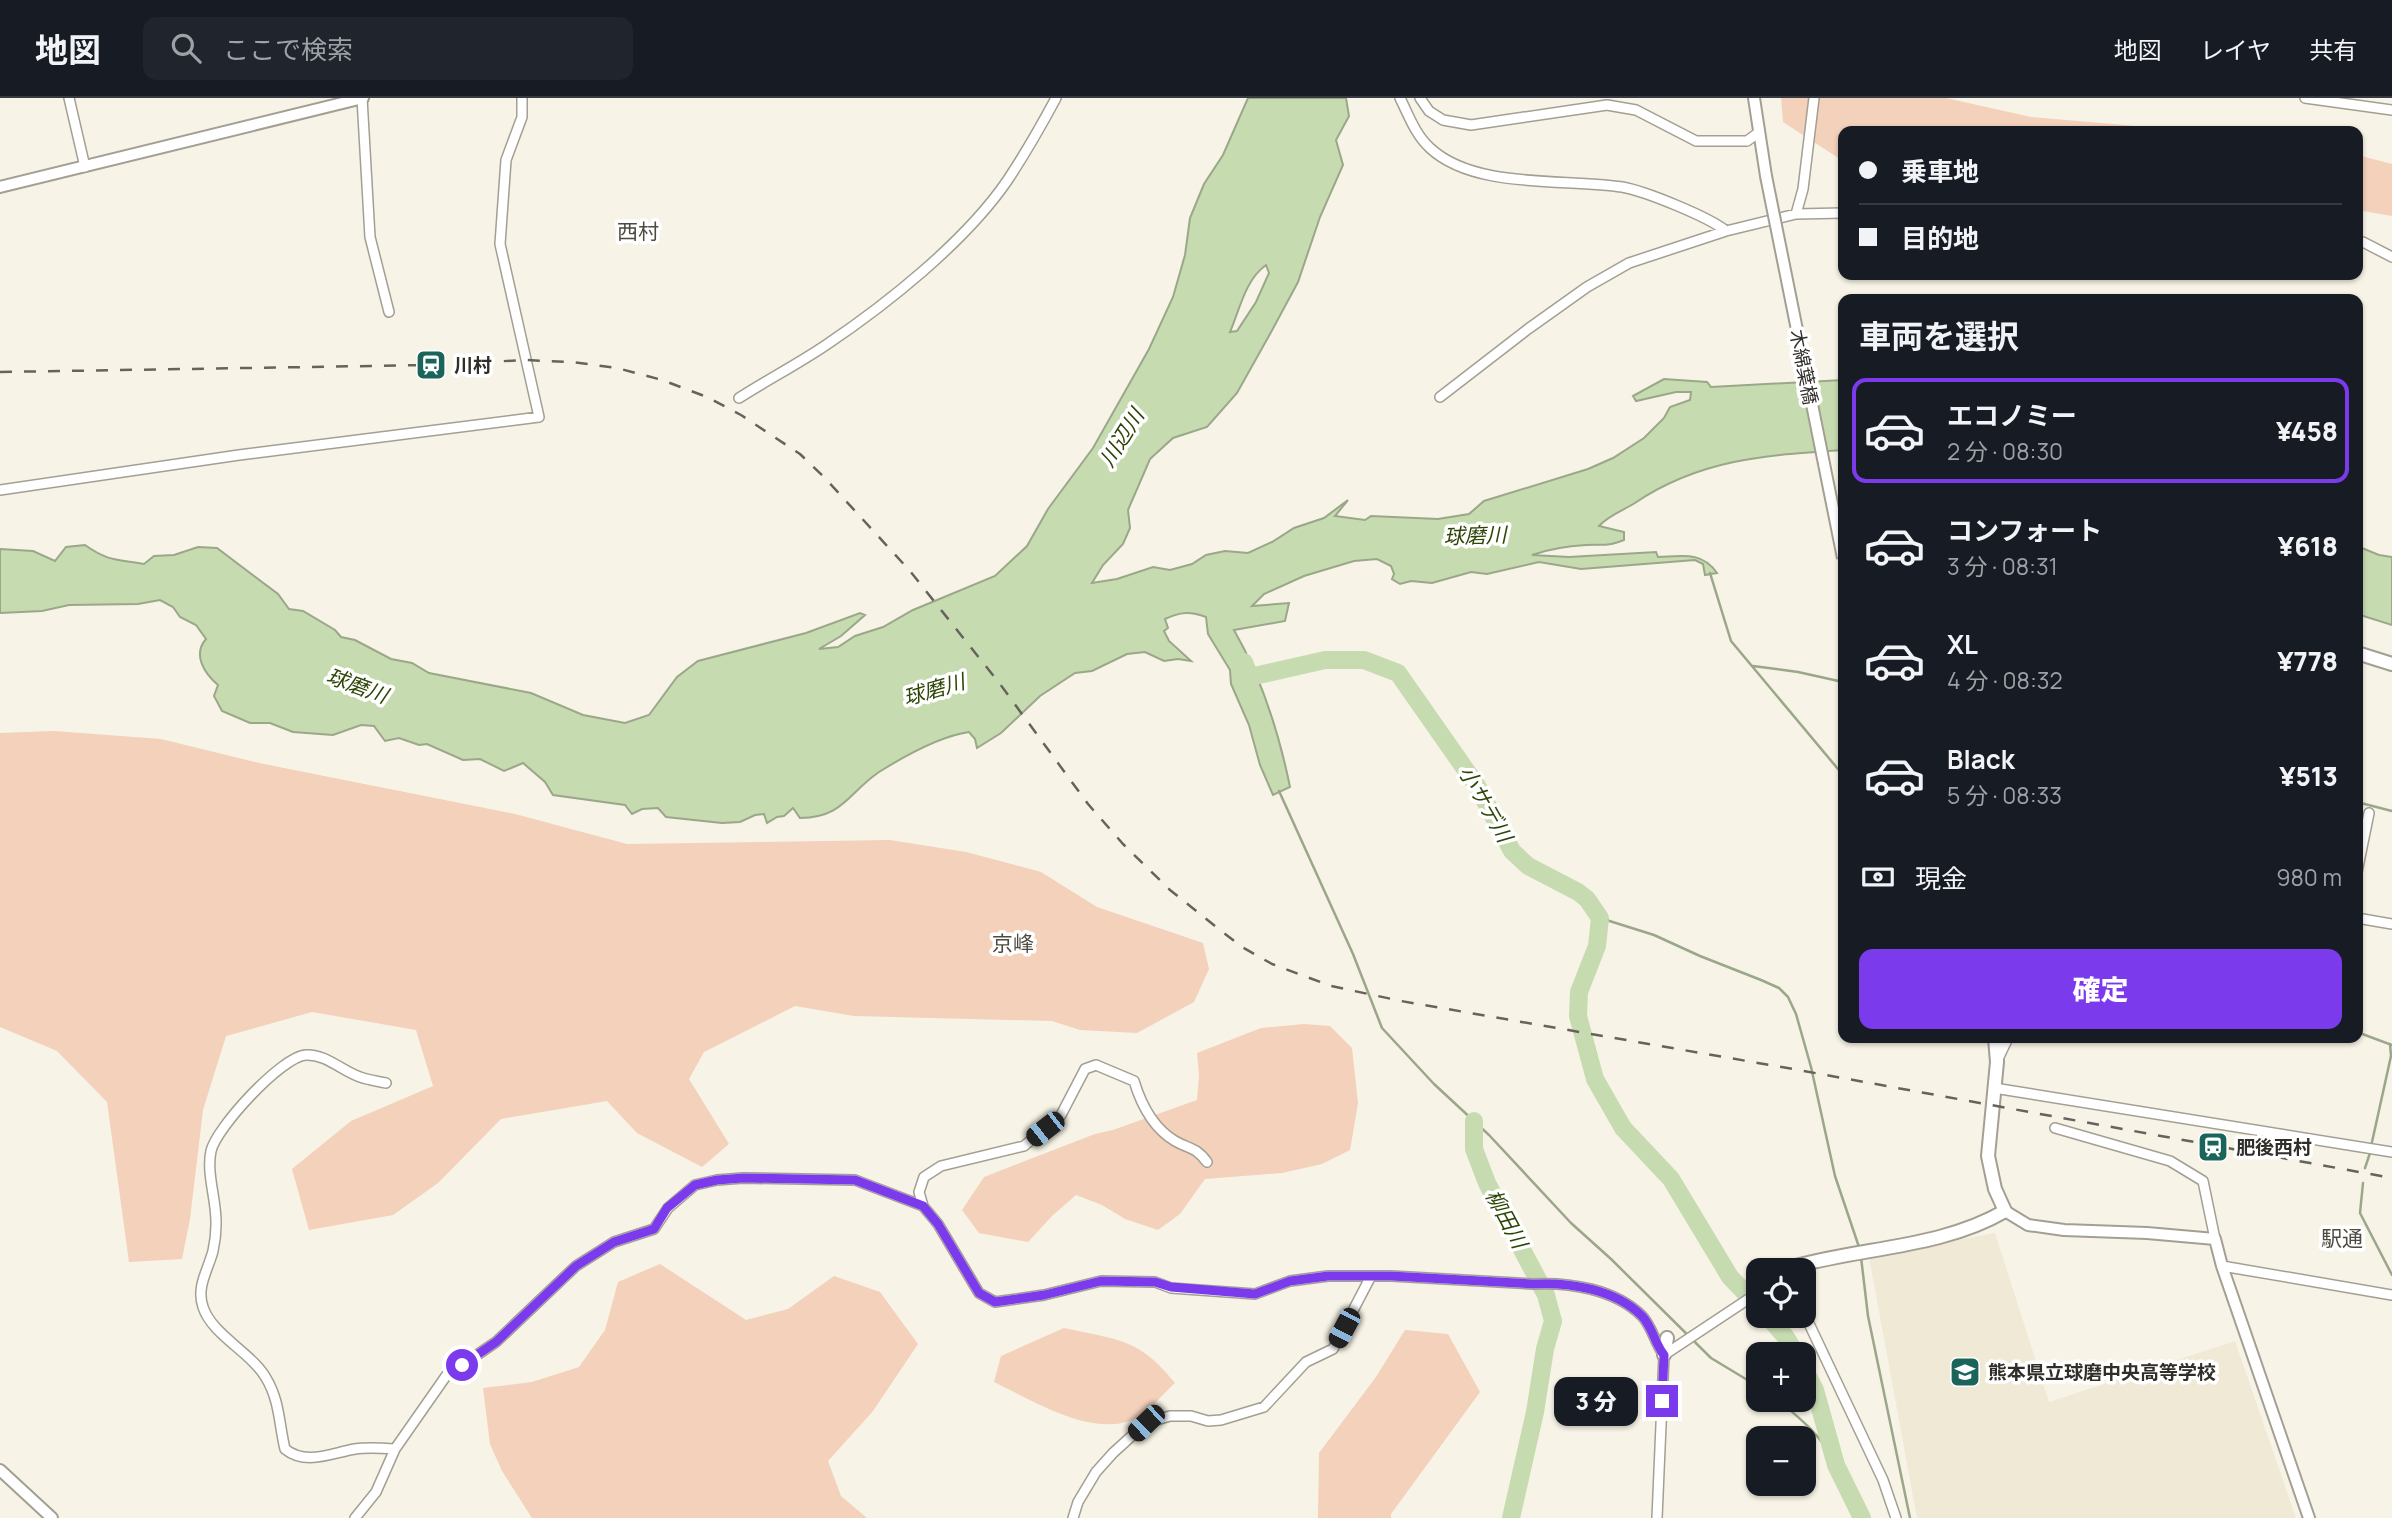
<!DOCTYPE html>
<html lang="ja">
<meta charset="utf-8">
<style>
body{margin:0;font-family:Manrope,"Noto Sans JP",sans-serif;background:#20242c;color:#f1f3f6;height:100vh;display:flex;flex-direction:column;font-size:26px;white-space:nowrap}
*{box-sizing:border-box;margin:0}
p{font-size:23px;color:#9ea1a6}
.icon{flex:none;width:38px;height:38px;fill:none;stroke:currentColor;stroke-width:2;stroke-linecap:round;stroke-linejoin:round}
.map{position:relative;flex:1;overflow:hidden}
.panel{position:absolute;left:1838px;top:196px;width:525px;height:749px;display:flex;flex-direction:column;background:#171b24;border-radius:14px;box-shadow:0 2px 5px #0004}
.panel>*{flex:none}
.banner{position:absolute;left:1838px;top:28px;width:525px;height:154px;border-radius:14px;box-shadow:0 2px 5px #0004;display:grid;align-content:center;height:154px;padding:0 21px;background:#171b24}
.buttons{position:absolute;left:1746px;top:1160px;display:grid;gap:14px}
.buttons a{display:grid;place-items:center;width:70px;height:70px;border-radius:14px;background:#171b24;box-shadow:0 2px 5px #0004;font-size:35px}
.end{position:absolute;width:32px;height:32px;margin:-16px;border:9px solid #7c3aed;background:#fff;box-shadow:0 0 0 4px #fff}
.from{border-radius:50%}
.bubble{position:absolute;height:49px;border-radius:14px;background:#171b24;box-shadow:0 2px 5px #0004;font-size:23px;font-weight:800;line-height:49px;text-align:center}
.car{position:absolute;width:21px;height:42px;margin:-21px -10px;border-radius:9px;box-shadow:0 0 5px 2px #0007;background:linear-gradient(#222 24%,#8ab4d8 0 40%,#222 0 76%,#8ab4d8 0 86%,#222 0)}
.banner b{display:flex;align-items:center;gap:24px;height:66px;font-size:26px}
.banner b+b{border-top:2px solid #363941}
.banner i{width:18px;height:18px;background:#f1f3f6}
ul{padding:0;list-style:none}
li{display:flex;align-items:center;gap:21px;height:105px;margin:0 14px 10px;padding:0 7px;border:4px solid transparent;border-radius:14px}
li div{flex:1}
li b{display:block;font-size:26px}
li em{font-style:normal;font-weight:800}
li.current{border-color:#7c3aed}
li>.icon{width:63px;height:63px;stroke-width:1.5}
h2{padding:0 21px;font-size:32px;line-height:84px}
.pay{display:flex;align-items:center;gap:18px;height:77px;padding:0 21px;font-size:26px}
.pay p{margin-inline-start:auto}
.button{display:flex;gap:14px;margin-top:auto;padding:14px 21px}
.button a{flex:1;height:80px;border-radius:14px;background:#7c3aed;color:#fff;font-size:28px;font-weight:800;line-height:80px;text-align:center}
header{display:flex;align-items:center;gap:42px;box-sizing:border-box;height:98px;padding:0 35px;background:#171b24;border-bottom:2px solid #363941}
header strong{font-size:33px}
nav{display:flex;gap:38px;margin-inline-start:auto;font-size:24px}
.search{width:490px;height:63px;background:#20242c;display:flex;align-items:center;gap:18px;box-sizing:border-box;padding:0 24px;border-radius:14px;color:#9ea1a6;font-size:26px}
.map>svg:first-child{display:block}
</style>
<header>
<strong>地図</strong>
<div class="search"><svg class="icon" aria-label="search" viewBox="0 0 24 24"><circle cx="10" cy="10" r="6"/><path d="M15 15l6 6"/></svg>ここで検索</div>
<nav><a>地図</a><a>レイヤ</a><a>共有</a></nav>
</header>
<div class="map">
<svg width="2392" height="1420" viewBox="0 0 2392 1420">
<rect width="100%" height="100%" fill="#f7f3e6"/>
<path fill="#f0e9d5" d="M 1995,1135 L 2049,1304 L 2235,1243 L 2296,1420 L 1917,1420 L 1869,1159 Z"/>
<path fill="#f3d1bb" d="M 1781,0 L 1946,0 L 2031,19 L 2193,33 L 1843,33 L 1843,63 L 1783,24 Z
M 2357,57 L 2392,66 L 2392,118 L 2357,112 Z
M 54,633 L 161,641 L 259,665 L 515,716 L 627,746 L 890,742 L 966,754 L 1041,774 L 1097,809 L 1203,845 L 1209,871 L 1194,904 L 1137,935 L 1080,932 L 1052,923 L 854,918 L 795,908 L 704,954 L 689,981 L 729,1046 L 702,1069 L 637,1035 L 607,1003 L 501,1021 L 438,1085 L 393,1117 L 309,1132 L 292,1071 L 351,1023 L 433,988 L 416,932 L 312,914 L 226,938 L 203,1012 L 190,1121 L 182,1161 L 129,1164 L 107,1004 L 57,953 L 0,929 L 0,635 Z
M 1304,926 L 1330,928 L 1352,950 L 1358,1005 L 1350,1052 L 1322,1066 L 1282,1075 L 1205,1081 L 1180,1116 L 1158,1132 L 1125,1121 L 1102,1107 L 1076,1097 L 1052,1118 L 1028,1144 L 979,1135 L 962,1112 L 984,1079 L 1095,1036 L 1113,1032 L 1197,1002 L 1199,977 L 1197,955 L 1261,930 Z
M 660,1166 L 746,1222 L 788,1211 L 834,1178 L 880,1194 L 918,1246 L 873,1313 L 828,1363 L 841,1398 L 867,1420 L 532,1420 L 502,1373 L 490,1346 L 483,1290 L 532,1284 L 579,1269 L 605,1232 L 618,1184 Z
M 1064,1230 C 1118,1242 1139,1240 1175,1285 C 1163,1296 1151,1311 1138,1319 C 1096,1343 1032,1302 994,1284 L 1001,1258 Z
M 1405,1232 L 1448,1236 L 1480,1294 L 1391,1416 L 1391,1420 L 1318,1420 L 1319,1355 L 1376,1279 Z"/>
<path fill="#c7dbb1" stroke="#9aa788" stroke-width="2" fill-rule="evenodd" d="M 1248,0 L 1346,0 L 1349,18 L 1336,42 L 1343,67 L 1320,119 L 1298,184 L 1270,236 L 1237,295 L 1207,329 L 1173,340 L 1150,361 L 1128,412 L 1130,430 L 1123,446 L 1103,467 L 1092,485 L 1117,481 L 1153,469 L 1170,472 L 1192,466 L 1206,457 L 1225,453 L 1248,455 L 1272,444 L 1294,430 L 1324,420 L 1348,402 L 1335,418 L 1365,422 L 1371,418 L 1438,421 L 1469,416 L 1484,403 L 1588,371 L 1613,360 L 1644,340 L 1664,320 L 1670,309 L 1690,302 L 1691,294 L 1676,294 L 1636,303 L 1633,298 L 1664,281 L 1707,284 L 1711,289 L 1843,282 L 1843,352 C 1767,357 1700,361 1635,405 C 1622,413 1609,417 1599,428 L 1624,434 L 1624,442 C 1606,449 1604,446 1586,447 C 1568,448 1549,451 1532,457 L 1569,459 L 1656,454 L 1658,459 C 1682,458 1702,453 1717,475 L 1705,477 L 1703,466 L 1695,462 L 1581,471 L 1539,464 L 1487,476 L 1471,474 L 1432,485 L 1411,483 L 1400,486 L 1392,481 L 1394,476 L 1391,468 L 1377,461 L 1354,463 L 1304,478 L 1264,496 L 1252,508 L 1289,505 L 1285,523 L 1234,532 C 1262,581 1279,635 1290,689 L 1273,697 L 1260,667 L 1249,627 L 1231,586 L 1230,572 L 1208,536 L 1206,519 C 1190,513 1180,514 1165,521 L 1168,530 L 1164,533 L 1169,543 L 1191,563 L 1178,561 L 1164,563 L 1145,554 L 1127,556 L 1092,573 L 1075,575 L 1040,598 L 1001,635 L 977,650 L 975,641 L 969,634 C 941,638 903,659 879,674 C 847,696 844,719 800,720 L 793,710 L 784,718 L 777,719 L 767,725 L 764,716 L 755,717 L 740,724 L 722,725 L 666,719 L 658,710 L 642,711 L 632,716 L 625,707 L 553,697 L 545,684 L 523,665 L 504,673 L 480,661 L 463,662 L 427,646 L 419,647 L 399,640 L 385,643 L 374,628 L 361,627 L 333,637 L 293,634 L 270,625 L 250,625 L 222,613 L 214,598 L 218,587 C 205,576 192,557 206,541 L 196,527 L 180,519 L 173,509 L 160,502 L 138,506 L 69,507 L 42,513 L 0,515 L 0,451 L 33,453 L 55,463 L 66,449 L 85,447 C 109,464 117,461 144,466 L 154,458 L 174,457 L 198,449 L 217,450 L 278,496 L 289,511 L 303,513 L 335,532 L 341,539 L 355,542 L 391,561 L 412,565 L 429,575 L 531,595 L 583,617 L 625,625 L 649,617 L 677,579 L 698,563 L 806,535 L 860,515 L 865,517 L 841,538 L 819,551 L 838,549 L 855,538 L 883,529 L 913,512 L 995,478 L 1027,448 L 1048,411 L 1093,350 L 1149,251 L 1173,199 L 1185,157 L 1190,120 L 1204,86 L 1223,57 ZM 1266,167 L 1269,175 L 1256,204 L 1237,233 L 1230,234 C 1240,211 1245,182 1266,167 Z
M 2357,448 L 2379,457 L 2392,459 L 2392,527 L 2357,516 Z"/>
<g fill="none" stroke-linecap="round" stroke-linejoin="round">
<path stroke="#9aa788" stroke-width="2.5" d="M 1710,475 L 1731,543 L 1843,677
M 1753,568 L 1798,574 L 1843,584
M 1279,693 L 1353,856 L 1382,930 L 1434,986 L 1489,1037 L 1571,1125 L 1611,1161 L 1711,1260 L 1759,1289
M 2357,704 L 2392,713
M 1600,820 L 1654,837 L 1700,858 L 1761,882 L 1779,890 L 1788,899 L 1796,916 L 1811,969 L 1835,1078 L 1860,1152
M 2357,934 L 2392,947
M 2372,1044 L 2391,958 L 2390,946
M 2365,1070 L 2370,1055
M 2363,1085 L 2360,1115 L 2392,1177
M 1861,1159 L 1868,1218 L 1910,1420
M 1778,1302 C 1802,1322 1823,1339 1836,1367"/>
<path stroke="#c7dbb1" stroke-width="18" d="M 1244,564 L 1250,579 L 1325,562 L 1364,562 L 1398,575 L 1477,688 L 1512,753 L 1528,768 L 1578,794 L 1587,801 L 1600,820 L 1597,848 L 1579,894 L 1578,918 L 1595,981 L 1623,1030 L 1671,1081 L 1730,1179 L 1759,1209
M 1474,1023 L 1474,1051 L 1487,1085 L 1546,1197 L 1553,1223 L 1545,1251 L 1535,1314 L 1511,1420
M 1767,1218 L 1785,1238 L 1796,1256
M 1804,1271 L 1815,1292 L 1836,1367 L 1862,1420"/>
<g stroke="#a39f93" stroke-width="12">
<path id="minor" d="M 69,0 L 85,69
M 362,0 L 370,139 L 389,214
M 1400,0 C 1409,18 1415,36 1430,50 C 1475,92 1566,80 1622,89 C 1645,93 1709,119 1726,133
M 1420,0 L 1429,13 L 1443,22 L 1471,27 L 1607,7 L 1636,12 L 1696,43 L 1747,43 L 1758,35
M 2305,0 L 2392,12
M 1796,116 L 1803,91 L 1814,0
M 2357,144 L 2363,144 L 2392,159
M 1440,299 L 1528,231 L 1587,189 L 1629,165 L 1726,133 L 1796,116 L 1843,115
M 739,300 C 767,282 798,266 826,247 C 887,206 965,144 1007,83 C 1025,56 1041,28 1056,0
M 0,392 L 239,357 L 539,319 L 500,146 L 506,62 L 522,19 L 522,0
M 2357,774 L 2369,715
M 2357,820 L 2392,826
M 1998,961 L 2008,940
M 386,985 C 377,983 368,982 360,979 C 342,973 326,956 306,957 C 282,958 216,1030 211,1053 C 206,1076 217,1103 216,1127 C 216,1136 215,1144 213,1153 C 208,1172 196,1189 203,1209 C 212,1237 251,1254 266,1280 C 280,1303 279,1327 285,1351 C 306,1368 331,1355 355,1351 C 368,1349 381,1350 395,1351
M 1994,990 L 2392,1054
M 2055,1030 L 2170,1063 L 2203,1083 L 2215,1141
M 923,1108 L 919,1094 L 924,1079 L 941,1068 L 1024,1048 L 1061,1017 L 1085,971 L 1096,967 L 1134,983 C 1141,1006 1153,1030 1175,1043 C 1189,1051 1196,1049 1207,1064
M 2222,1168 L 2392,1197
M 1804,1215 L 1883,1382 L 1896,1420
M 1664,1257 L 1759,1194
M 355,1420 L 376,1394 L 395,1351 L 446,1278 L 496,1244 L 576,1168 L 614,1144 L 654,1131 L 668,1110 L 695,1087 L 717,1082 L 743,1080 L 855,1082 L 923,1108 L 938,1126 L 979,1195 L 995,1204 L 1044,1197 L 1101,1183 L 1155,1184 L 1171,1190 L 1255,1196 L 1290,1183 L 1328,1178 L 1391,1178 L 1533,1186 C 1569,1184 1615,1191 1642,1218 C 1652,1228 1655,1246 1664,1257 L 1657,1420
M 1073,1420 L 1078,1404 L 1096,1374 L 1113,1355 L 1146,1325 L 1170,1318 L 1191,1318 L 1208,1323 L 1221,1322 L 1264,1309 L 1306,1264 L 1333,1251 L 1371,1178"/>
</g>
<g stroke="#a39f93" stroke-width="14">
<path id="tertiary" d="M 1754,0 L 1766,78
M 0,89 L 363,0
M 2005,1113 L 2028,1127 L 2064,1132 L 2147,1135 L 2215,1141 L 2222,1168 L 2309,1420
M 0,1372 L 52,1420"/>
</g>
<g stroke="#a39f93" stroke-width="16">
<path id="secondary" d="M 2357,555 L 2392,566
M 1782,1172 C 1855,1149 1938,1152 2005,1113 L 1995,1091 L 1988,1058 L 1997,964 L 1995,940
M 1664,1257 L 1667,1240"/>
</g>
<use href="#minor" stroke="#fff" stroke-width="9"/>
<use href="#tertiary" stroke="#fff" stroke-width="10"/>
<use href="#secondary" stroke="#fff" stroke-width="12"/>
<path stroke="#65635c" stroke-width="2.5" stroke-dasharray="12 12" stroke-linecap="butt" d="M 0,274 L 431,267 L 525,262 L 572,264 L 617,270 L 662,282 L 707,299 L 741,317 L 800,356 L 824,379 L 910,473 L 1000,586 L 1088,706 L 1123,746 L 1170,792 L 1215,828 L 1242,849 L 1272,866 L 1331,888 L 1401,903 L 1793,971 L 2392,1080"/>
<g stroke="#a39f93" stroke-width="14" stroke-linecap="butt">
<path id="tertiary-bridge" d="M 1766,78 L 1843,460"/>
</g>
<use href="#tertiary-bridge" stroke="#fff" stroke-width="10"/>
</g>
<g fill="none" stroke-linecap="round" stroke-linejoin="round">
<path stroke="#7c3aed" stroke-width="9" d="M 462,1267 L 496,1244 L 576,1168 L 614,1144 L 654,1131 L 667,1110 L 695,1087 L 717,1082 L 743,1080 L 855,1082 L 923,1108 L 938,1126 L 979,1195 L 995,1204 L 1044,1197 L 1101,1183 L 1155,1184 L 1171,1189 L 1255,1196 L 1290,1183 L 1328,1178 L 1391,1178 L 1533,1186 C 1569,1184 1615,1191 1642,1218 C 1652,1228 1655,1246 1664,1257 L 1662,1303"/>
</g>
<defs>
<g id="station-square" transform="scale(1.575)"><rect x="-9" y="-9" width="18" height="18" rx="4" fill="#1a645a" stroke="#fff"/><path d="M-3-6H3Q5-6 5-4V2Q5 4 3 4L4.5 6H3L1.5 4h-3L-3 6H-4.5L-3 4Q-5 4-5 2V-4Q-5-6-3-6ZM-3.5-4v3h7v-3ZM-3.5 1v1.5H-2V1ZM2 1v1.5H3.5V1Z" fill="#fff"/></g>
<g id="school-square" transform="scale(1.575)"><rect x="-9" y="-9" width="18" height="18" rx="4" fill="#1a645a" stroke="#fff"/><path d="M0-5L7-2L0 1L-7-2ZM-4 1L0 2.5L4 1V4Q0 6-4 4Z" fill="#fff"/></g>
</defs>
<g fill-rule="evenodd">
<use href="#station-square" x="431" y="267"/>
<use href="#station-square" x="2213" y="1049"/>
<use href="#school-square" x="1965" y="1274"/>
</g>
<g text-anchor="middle" stroke-width="7" stroke-linejoin="round" paint-order="stroke">
<g font-size="19" font-weight="bold" fill="#302e29" stroke="#fff" text-anchor="start">
<text x="454" y="274">川村</text>
<text x="2236" y="1056">肥後西村</text>
<text x="1988" y="1281">熊本県立球磨中央高等学校</text>
</g>
<g font-size="19" fill="#302e29" stroke="#fff">
<text transform="translate(1804 269) rotate(79)" y="7">木綿葉橋</text>
</g>
<g font-size="21" fill="#4e4a3f" stroke="#fff">
<text x="638" y="141">西村</text>
<text x="1013" y="853">京峰</text>
<text x="2342" y="1148">駅通</text>
</g>
<g font-size="21" font-style="italic" fill="#2e4506" stroke="#fff">
<text transform="translate(1122 340) rotate(-58)" y="7">川辺川</text>
<text transform="translate(1475 438) rotate(-2)" y="7">球磨川</text>
<text transform="translate(357 588) rotate(20)" y="7">球磨川</text>
<text transform="translate(934 592) rotate(-16)" y="7">球磨川</text>
<text transform="translate(1485 706) rotate(60)" y="7">小サデ川</text>
<text transform="translate(1506 1121) rotate(62)" y="7">柳田川</text>
</g>
</g>
</svg>
<div class="buttons">
<a><svg class="icon" aria-label="locate" viewBox="0 0 24 24"><circle cx="12" cy="12" r="6"/><path d="M12 2v4M12 18v4M2 12h4M18 12h4"/></svg></a>
<a>+</a>
<a>−</a>
</div>
<i class="end from" style="left:462px;top:1267px"></i>
<i class="end" style="left:1662px;top:1303px"></i>
<div class="bubble" style="left:1554px;top:1279px;width:84px">3 分</div>
<i class="car" style="left:1045px;top:1031px;rotate:232deg"></i>
<i class="car" style="left:1344px;top:1230px;rotate:208deg"></i>
<i class="car" style="left:1146px;top:1325px;rotate:226deg"></i>
<div class="banner">
<b><i class="from"></i>乗車地</b>
<b><i></i>目的地</b>
</div>
<section class="panel">
<h2>車両を選択</h2>
<ul>
<li class="current"><svg class="icon" aria-label="car" viewBox="0 0 24 24"><path d="M5 17H2v-5l4-1 3-4h7l3 4 3 1v5h-3M9 17h6M6 11h13"/><circle cx="7" cy="17" r="2"/><circle cx="17" cy="17" r="2"/></svg><div><b>エコノミー</b><p>2 分 · 08:30</p></div><em>¥458</em></li>
<li><svg class="icon" aria-label="car" viewBox="0 0 24 24"><path d="M5 17H2v-5l4-1 3-4h7l3 4 3 1v5h-3M9 17h6M6 11h13"/><circle cx="7" cy="17" r="2"/><circle cx="17" cy="17" r="2"/></svg><div><b>コンフォート</b><p>3 分 · 08:31</p></div><em>¥618</em></li>
<li><svg class="icon" aria-label="car" viewBox="0 0 24 24"><path d="M5 17H2v-5l4-1 3-4h7l3 4 3 1v5h-3M9 17h6M6 11h13"/><circle cx="7" cy="17" r="2"/><circle cx="17" cy="17" r="2"/></svg><div><b>XL</b><p>4 分 · 08:32</p></div><em>¥778</em></li>
<li><svg class="icon" aria-label="car" viewBox="0 0 24 24"><path d="M5 17H2v-5l4-1 3-4h7l3 4 3 1v5h-3M9 17h6M6 11h13"/><circle cx="7" cy="17" r="2"/><circle cx="17" cy="17" r="2"/></svg><div><b>Black</b><p>5 分 · 08:33</p></div><em>¥513</em></li>
</ul>
<div class="pay"><svg class="icon" aria-label="cash" viewBox="0 0 24 24"><path d="M3 7h18v10H3z"/><circle cx="12" cy="12" r="2"/></svg>現金<p>980 m</p></div>
<div class="button"><a>確定</a></div>
</section>
</div>
